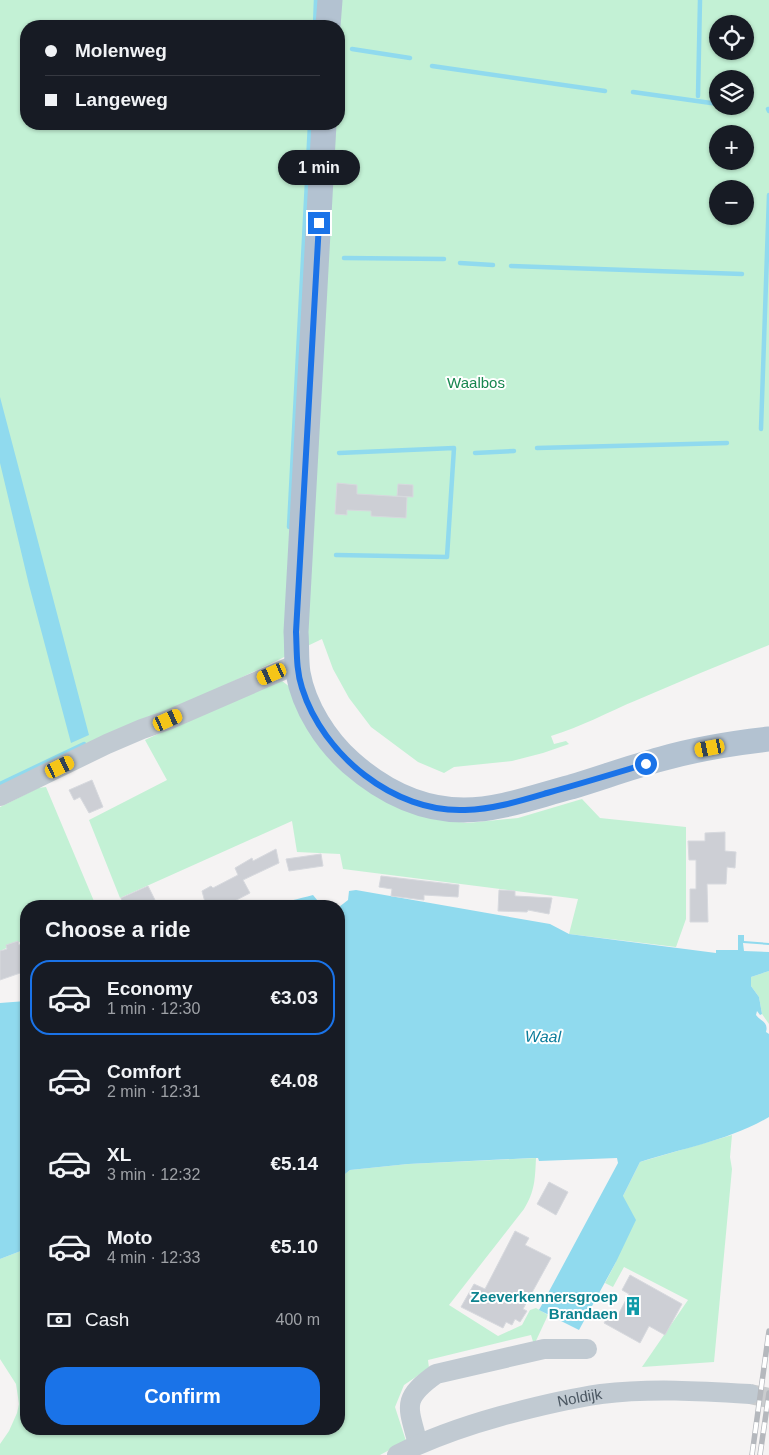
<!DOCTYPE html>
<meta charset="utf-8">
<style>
body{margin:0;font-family:Helvetica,sans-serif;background:#20242c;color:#f1f3f6;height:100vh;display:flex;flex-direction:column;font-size:19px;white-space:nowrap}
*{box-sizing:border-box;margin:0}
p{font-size:16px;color:#9ea1a6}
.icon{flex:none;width:28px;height:28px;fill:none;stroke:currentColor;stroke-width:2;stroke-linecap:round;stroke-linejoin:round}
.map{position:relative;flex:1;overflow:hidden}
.details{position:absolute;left:20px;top:900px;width:325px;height:535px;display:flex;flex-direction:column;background:#171b24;border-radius:20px;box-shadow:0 1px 4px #0004}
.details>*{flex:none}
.guide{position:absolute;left:20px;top:20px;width:325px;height:110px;border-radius:20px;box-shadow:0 1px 4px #0004;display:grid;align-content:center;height:110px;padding:0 25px;background:#171b24}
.buttons{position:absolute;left:709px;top:15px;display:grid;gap:10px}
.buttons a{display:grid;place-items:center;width:45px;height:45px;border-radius:50%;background:#171b24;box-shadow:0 1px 4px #0004;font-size:25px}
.end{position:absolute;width:22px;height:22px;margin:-11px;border:6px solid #1a73e8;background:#fff;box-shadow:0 0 0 2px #fff}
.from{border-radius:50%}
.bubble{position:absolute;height:35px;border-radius:18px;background:#171b24;box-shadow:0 1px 4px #0004;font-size:16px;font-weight:600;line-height:35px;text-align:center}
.car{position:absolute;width:15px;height:30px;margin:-15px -8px;border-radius:6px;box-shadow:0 0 4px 1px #0007;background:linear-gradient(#f5c518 24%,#345 0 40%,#f5c518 0 76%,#345 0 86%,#f5c518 0)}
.guide b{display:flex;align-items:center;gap:18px;height:48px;font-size:19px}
.guide b+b{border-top:1px solid #363941}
.guide i{width:12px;height:12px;background:#f1f3f6}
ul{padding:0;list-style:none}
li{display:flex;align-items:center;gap:15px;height:75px;margin:0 10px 8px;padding:0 15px;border:2px solid transparent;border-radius:20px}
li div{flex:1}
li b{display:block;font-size:19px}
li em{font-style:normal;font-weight:600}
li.on{border-color:#1a73e8}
li>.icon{width:45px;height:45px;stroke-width:1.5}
h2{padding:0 25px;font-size:22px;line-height:60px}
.pay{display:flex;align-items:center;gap:12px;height:55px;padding:0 25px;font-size:19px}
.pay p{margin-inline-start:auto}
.button{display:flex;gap:10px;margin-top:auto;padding:10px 25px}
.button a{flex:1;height:58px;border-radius:20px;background:#1a73e8;color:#fff;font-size:20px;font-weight:600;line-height:58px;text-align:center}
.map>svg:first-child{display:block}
</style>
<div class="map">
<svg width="769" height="1455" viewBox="0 0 769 1455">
<rect width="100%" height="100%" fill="#f5f3f3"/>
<path fill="#c3f1d5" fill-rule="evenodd" d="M 0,0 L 769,0 L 769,645 C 725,663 681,681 637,700 C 608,712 581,727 551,736 L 554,744 L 566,741 L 569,744 L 543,753 L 512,761 L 454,767 L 444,773 L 418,762 L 371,727 L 349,698 L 333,669 L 322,639 L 0,793 ZM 718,24 L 745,24 L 745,51 L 718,51 ZM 26,26 L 339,26 L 339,124 L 26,124 ZM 718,79 L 745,79 L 745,106 L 718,106 ZM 718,134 L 745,134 L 745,161 L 718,161 ZM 718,189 L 745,189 L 745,216 L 718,216 Z
M 282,681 L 290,687 L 324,749 L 435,819 L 467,823 L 518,818 L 582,799 L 600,818 L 686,827 L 686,919 L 676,947 L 569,934 L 578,899 L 343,869 L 340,854 L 297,852 L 292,821 L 120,898 L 89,820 L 167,780 L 145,740 L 260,686 Z
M 46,787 L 96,906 L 26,906 L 26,939 L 0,951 L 0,807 L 38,788 Z
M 769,971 L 769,1024 L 762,1014 L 759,997 L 751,986 L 751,977 Z
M 732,1135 L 730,1157 L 732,1169 L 714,1362 L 642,1367 L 688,1300 L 624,1267 L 613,1287 L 605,1283 L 616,1262 L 623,1196 L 640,1162 Z
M 536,1158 C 535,1179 535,1191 524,1209 L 449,1305 L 498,1336 L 522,1325 L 530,1310 L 536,1308 L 548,1315 L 534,1345 L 531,1335 L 428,1360 L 429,1368 L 404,1385 L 395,1407 L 406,1441 L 380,1455 L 0,1455 L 0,1444 L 9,1431 L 17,1413 L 19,1404 L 16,1384 L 0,1359 L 0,1259 L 26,1249 L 26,1429 L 339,1429 L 339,1221 L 342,1218 L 339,1214 L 339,1179 L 350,1170 L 408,1164 Z"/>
<path fill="#90daee" d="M 0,397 L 89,735 L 71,743 L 29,585 L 0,463 Z
M 356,890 L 550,924 L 569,934 L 716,953 L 716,950 L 738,950 L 738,935 L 744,935 L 744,941 L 769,943 L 769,945 L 743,943 L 744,951 L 769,952 L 769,971 L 751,977 L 751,986 L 759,997 L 762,1014 L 760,1015 L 757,1011 L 756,1015 C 760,1021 769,1022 766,1032 L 769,1034 L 769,1117 C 728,1141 683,1148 640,1162 L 623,1196 L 636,1220 L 616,1262 L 579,1330 L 539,1310 L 618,1163 L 617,1158 L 539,1161 L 538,1158 L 532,1158 L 408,1164 L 350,1170 L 339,1179 L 339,907 L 348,900 L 349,891 Z
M 313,895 L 322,906 L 250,906 L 252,901 C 273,907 293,900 313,895 Z
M 26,1001 L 26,1249 L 0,1259 L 0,1003 Z"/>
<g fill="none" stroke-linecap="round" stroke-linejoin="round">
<path stroke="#90daee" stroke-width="4.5" d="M 315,26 L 316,0
M 352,49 L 410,58
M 432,66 L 605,91
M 633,92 L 718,104
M 698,96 L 700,0
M 768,109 L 769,111
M 344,258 L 444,259
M 460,263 L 493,265
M 511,266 L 742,274
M 761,429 L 769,195
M 537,448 L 727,443
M 475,453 L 514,451
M 289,527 L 310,124
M 336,555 L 447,557 L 454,448 L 339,453
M 0,784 L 84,744"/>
</g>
<path fill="#cdcfd5" stroke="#d7d9de" d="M 337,483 L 357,485 L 357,494 L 407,497 L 406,518 L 371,516 L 371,511 L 347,510 L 347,515 L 335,514 Z
M 398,484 L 413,485 L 413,497 L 397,496 Z
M 92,780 L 103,807 L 89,813 L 80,797 L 74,800 L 69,790 Z
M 725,832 L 725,851 L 736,852 L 735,868 L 727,867 L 726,884 L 707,884 L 708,922 L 690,922 L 690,889 L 696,889 L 696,860 L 689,860 L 688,841 L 705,841 L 705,833 Z
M 276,849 L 279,863 L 243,880 L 250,893 L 225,906 L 206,906 L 202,891 L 211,886 L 213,888 L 238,875 L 235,868 L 252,858 L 253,861 Z
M 321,854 L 323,866 L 289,871 L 286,859 Z
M 381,876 L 459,885 L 458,897 L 424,895 L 424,900 L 391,896 L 392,889 L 379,887 Z
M 148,886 L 158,906 L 124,906 L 121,898 Z
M 499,890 L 515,891 L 515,896 L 552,898 L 549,914 L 528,910 L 527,912 L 498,911 Z
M 18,941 L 19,945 L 26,943 L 26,971 L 0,980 L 0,951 L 7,949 L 6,945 Z
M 549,1182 L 568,1192 L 556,1215 L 537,1204 Z
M 515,1231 L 529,1238 L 525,1245 L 551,1258 L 523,1309 L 527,1311 L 520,1322 L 515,1319 L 512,1325 L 506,1322 L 503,1328 L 461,1307 L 474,1284 L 485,1289 Z
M 630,1275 L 682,1304 L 665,1335 L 649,1326 L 640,1343 L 604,1323 L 610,1313 L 617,1317 L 629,1294 L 622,1290 Z"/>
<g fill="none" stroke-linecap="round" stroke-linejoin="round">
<path stroke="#caccce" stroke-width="20" stroke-dasharray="20 10" stroke-linecap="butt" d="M 750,1394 L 769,1398"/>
<g stroke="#c1cad2" stroke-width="20">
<path d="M 0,796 L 107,744 L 142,729 L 168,720 L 297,664"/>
<path d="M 418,1444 C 408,1406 401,1399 436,1374 L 544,1349 L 587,1349"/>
<path id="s1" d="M 397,1455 C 430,1438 465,1426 501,1416 C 534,1407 567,1399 601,1394 C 650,1388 700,1391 750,1394"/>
</g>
<path stroke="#b3c2d1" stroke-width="25" d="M 328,26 L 330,0
M 324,124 L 296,632 C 297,645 296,660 298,673 C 304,707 326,741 351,763 C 383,791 421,810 464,810 C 500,810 536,796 571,787 C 601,778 631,767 661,759 C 696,749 733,743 769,739"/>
<g stroke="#b5b8bd" stroke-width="5.5">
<path id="rail" d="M 752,1455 L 769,1331
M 760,1455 L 769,1393"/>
</g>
<use href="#rail" stroke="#fff" stroke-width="4" stroke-dasharray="11" stroke-linecap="butt"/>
</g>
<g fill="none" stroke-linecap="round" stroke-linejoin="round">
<path stroke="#1a73e8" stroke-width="6" d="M 319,223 L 296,632 C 297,651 296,670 302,688 C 323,755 394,813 465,810 C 494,809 520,801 547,793 C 580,784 613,774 646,764"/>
</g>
<defs>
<g id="building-bare" transform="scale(1.5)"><path d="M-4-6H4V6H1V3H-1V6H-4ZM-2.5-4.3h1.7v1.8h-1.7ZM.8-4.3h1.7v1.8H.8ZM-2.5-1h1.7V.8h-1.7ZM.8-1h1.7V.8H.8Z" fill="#0f9aa8" stroke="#fff" stroke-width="2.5" paint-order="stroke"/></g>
</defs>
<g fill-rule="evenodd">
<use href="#building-bare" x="633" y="1306"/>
</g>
<g text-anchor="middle" stroke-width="4" stroke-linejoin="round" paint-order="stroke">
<g font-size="15" fill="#17864f" stroke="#fff">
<text x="476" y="388">Waalbos</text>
</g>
<g font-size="15" font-weight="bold" fill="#0d838f" stroke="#fff" text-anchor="end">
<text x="618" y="1302">Zeeverkennersgroep<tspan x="618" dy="17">Brandaen</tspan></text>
</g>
<g font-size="15" fill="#4a5661" stroke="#fff">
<text dy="5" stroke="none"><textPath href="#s1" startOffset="192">Noldijk</textPath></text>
</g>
<g font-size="16" font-style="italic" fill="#0c7c9b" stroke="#fff">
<text transform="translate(543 1036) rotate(1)" y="6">Waal</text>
</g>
</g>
</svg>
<div class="buttons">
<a><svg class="icon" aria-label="locate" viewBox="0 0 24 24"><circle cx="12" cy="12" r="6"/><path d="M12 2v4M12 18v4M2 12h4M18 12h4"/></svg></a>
<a><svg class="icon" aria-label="layers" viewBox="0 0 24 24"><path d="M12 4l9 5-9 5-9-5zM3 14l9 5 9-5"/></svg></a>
<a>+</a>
<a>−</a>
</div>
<i class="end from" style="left:646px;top:764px"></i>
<i class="end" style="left:319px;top:223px"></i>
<div class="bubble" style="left:278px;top:150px;width:82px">1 min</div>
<i class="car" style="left:272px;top:674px;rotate:246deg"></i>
<i class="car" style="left:168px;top:720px;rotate:66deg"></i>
<i class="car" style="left:710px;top:748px;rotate:259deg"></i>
<i class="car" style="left:60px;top:767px;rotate:64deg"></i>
<div class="guide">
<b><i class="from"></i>Molenweg</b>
<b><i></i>Langeweg</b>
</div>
<section class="details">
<h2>Choose a ride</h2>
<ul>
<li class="on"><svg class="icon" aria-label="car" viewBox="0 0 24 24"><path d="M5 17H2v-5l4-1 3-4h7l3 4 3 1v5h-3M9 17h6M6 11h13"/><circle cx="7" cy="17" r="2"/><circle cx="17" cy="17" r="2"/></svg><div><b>Economy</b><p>1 min · 12:30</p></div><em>€3.03</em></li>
<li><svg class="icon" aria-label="car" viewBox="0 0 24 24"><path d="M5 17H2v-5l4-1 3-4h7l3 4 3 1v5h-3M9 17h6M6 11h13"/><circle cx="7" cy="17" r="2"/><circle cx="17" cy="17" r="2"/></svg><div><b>Comfort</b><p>2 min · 12:31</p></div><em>€4.08</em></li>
<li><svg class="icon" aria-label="car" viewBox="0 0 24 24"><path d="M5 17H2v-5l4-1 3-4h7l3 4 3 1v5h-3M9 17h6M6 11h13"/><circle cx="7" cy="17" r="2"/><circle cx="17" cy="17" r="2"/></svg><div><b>XL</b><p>3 min · 12:32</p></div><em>€5.14</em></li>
<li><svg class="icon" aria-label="car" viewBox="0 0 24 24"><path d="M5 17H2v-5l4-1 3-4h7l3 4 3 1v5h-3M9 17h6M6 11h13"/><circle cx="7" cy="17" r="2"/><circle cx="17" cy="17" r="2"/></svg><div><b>Moto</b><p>4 min · 12:33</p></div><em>€5.10</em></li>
</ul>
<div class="pay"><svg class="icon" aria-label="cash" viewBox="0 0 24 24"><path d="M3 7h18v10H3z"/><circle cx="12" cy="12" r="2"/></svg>Cash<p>400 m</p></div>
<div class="button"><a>Confirm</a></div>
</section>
</div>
